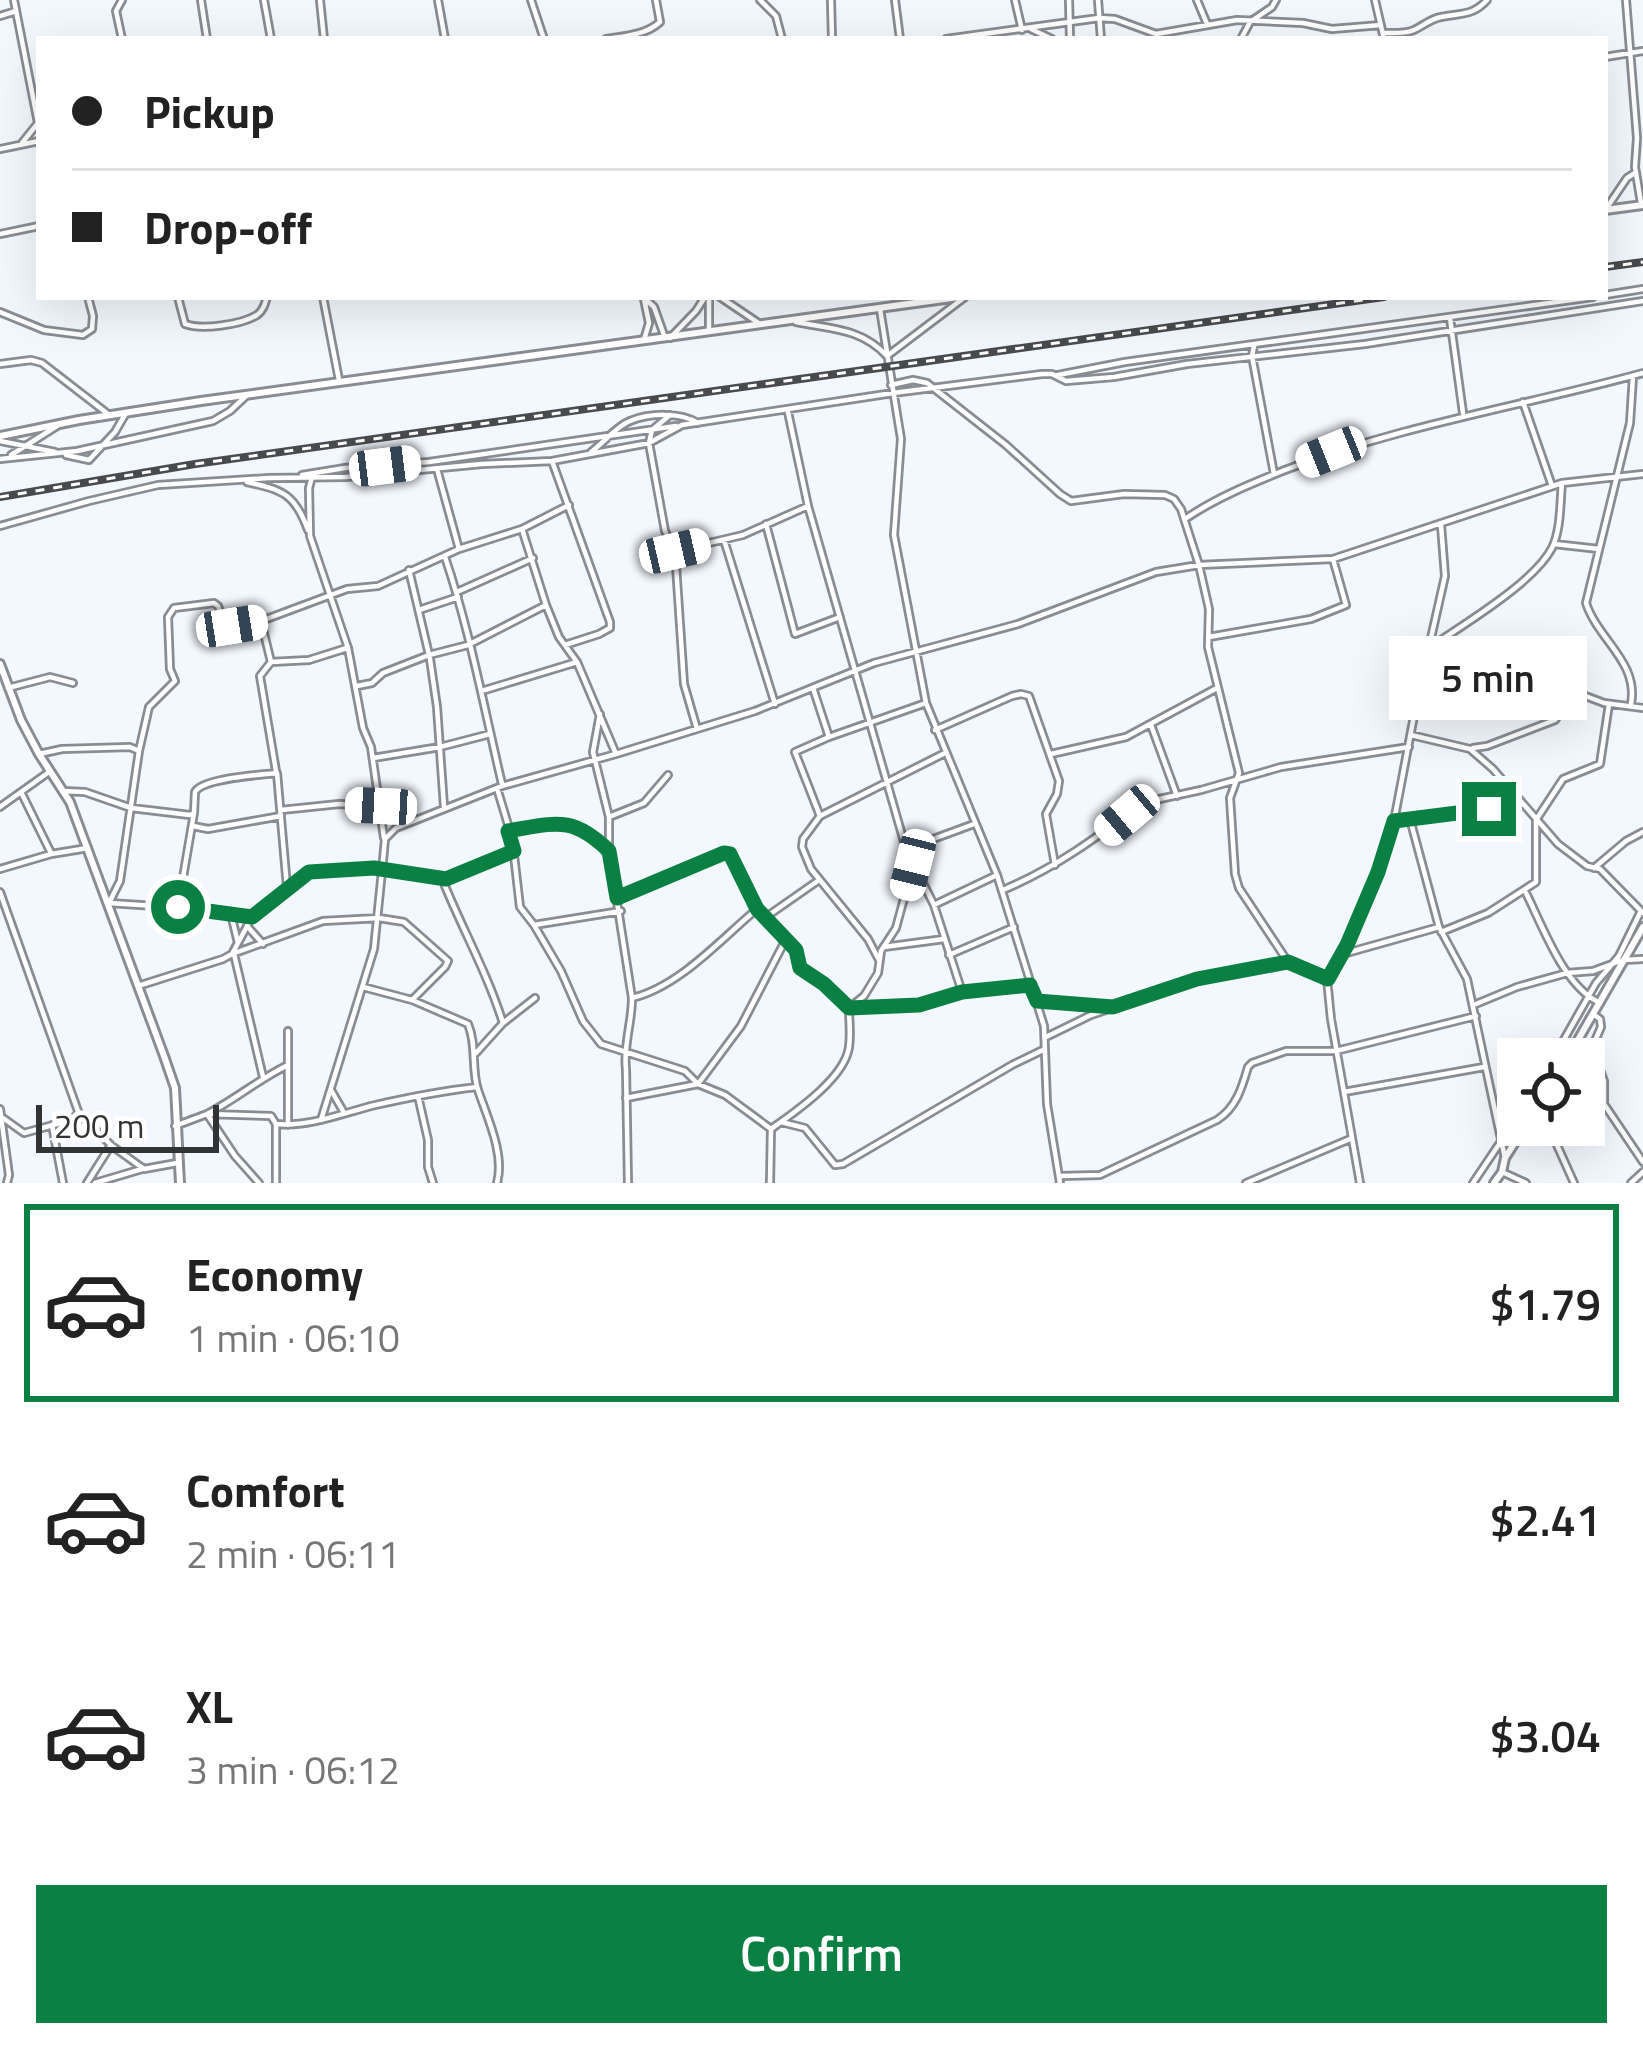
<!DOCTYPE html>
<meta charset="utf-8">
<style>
body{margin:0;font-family:"Titillium Web",sans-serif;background:#f6f6f6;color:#222;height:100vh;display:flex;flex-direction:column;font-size:45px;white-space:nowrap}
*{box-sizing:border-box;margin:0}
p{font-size:39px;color:#767676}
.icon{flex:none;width:66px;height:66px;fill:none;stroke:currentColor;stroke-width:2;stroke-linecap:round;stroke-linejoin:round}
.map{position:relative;height:1183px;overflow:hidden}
.panel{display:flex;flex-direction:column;background:#fff;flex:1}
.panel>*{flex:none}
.guide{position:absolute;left:36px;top:36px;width:1572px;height:264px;border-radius:0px;box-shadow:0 12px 48px #0002;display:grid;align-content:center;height:264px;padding:0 36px;background:#fff}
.buttons{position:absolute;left:1497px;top:1038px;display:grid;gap:24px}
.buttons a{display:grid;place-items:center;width:108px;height:108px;border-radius:0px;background:#fff;box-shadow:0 12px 48px #0002;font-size:60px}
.scale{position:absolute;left:36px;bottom:30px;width:183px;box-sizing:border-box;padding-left:12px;border:6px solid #313335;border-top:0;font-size:33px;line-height:42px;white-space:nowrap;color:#313335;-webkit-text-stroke:9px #fff;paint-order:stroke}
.end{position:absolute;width:54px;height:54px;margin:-27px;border:15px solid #0b8043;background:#fff;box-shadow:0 0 0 6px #fff}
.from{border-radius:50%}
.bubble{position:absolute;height:84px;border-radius:0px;background:#fff;box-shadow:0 12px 48px #0002;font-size:39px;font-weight:600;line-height:84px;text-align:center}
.car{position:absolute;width:36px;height:72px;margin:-36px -18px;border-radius:15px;box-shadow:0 0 9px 3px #0007;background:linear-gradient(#fff 24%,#345 0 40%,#fff 0 76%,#345 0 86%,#fff 0)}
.guide b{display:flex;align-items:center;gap:42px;height:114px;font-size:45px}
.guide b+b{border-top:3px solid #e0e0e0}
.guide i{width:30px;height:30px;background:#222}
ul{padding:21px 0 0;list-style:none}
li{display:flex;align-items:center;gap:36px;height:198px;margin:0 24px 18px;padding:0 12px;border:6px solid transparent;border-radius:0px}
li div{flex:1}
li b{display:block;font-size:45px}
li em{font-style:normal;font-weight:600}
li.selected{border-color:#0b8043}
li>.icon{width:108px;height:108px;stroke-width:1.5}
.primary-button{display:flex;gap:24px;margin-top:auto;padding:24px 36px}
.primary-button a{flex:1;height:138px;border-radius:0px;background:#0b8043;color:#fff;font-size:48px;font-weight:600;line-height:138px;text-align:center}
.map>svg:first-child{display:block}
</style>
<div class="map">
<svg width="1643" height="1183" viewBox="0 0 1643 1183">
<rect width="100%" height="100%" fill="#f3f7fe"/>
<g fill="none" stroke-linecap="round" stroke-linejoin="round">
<g stroke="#898d93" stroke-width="10">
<path id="minor" d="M 14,0 L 38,123 L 22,143
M 122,0 L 116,11 L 122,39
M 201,0 L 207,39
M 264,0 L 271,39
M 320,0 L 324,39
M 438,0 L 445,39
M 531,0 L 544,39
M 760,0 L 776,16 L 782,39
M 831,0 L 832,39
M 895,0 L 900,39
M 1015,0 L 1022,30
M 1069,0 L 1070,39
M 1098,0 L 1101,39
M 1197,0 L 1207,24
M 1375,0 L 1384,39
M 1626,0 L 1637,138 L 1635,167 L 1641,203
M 0,16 L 16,11
M 1031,29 L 1052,39
M 1383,33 C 1393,33 1405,34 1414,30 C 1423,26 1430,19 1441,17 C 1460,13 1473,16 1487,0
M 606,39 C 625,36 646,35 660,22 L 656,0
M 946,39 L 1099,18 L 1115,19 L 1156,34 L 1237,20 L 1303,23 L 1332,29 L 1381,25
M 1241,39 L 1250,22 L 1272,7 L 1276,0
M 1605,57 L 1643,51
M 0,149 L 39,141
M 1606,209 L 1627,178 L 1635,173
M 0,234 L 39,226
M 1605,295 L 1643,289
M 178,297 L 185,324 C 201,330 241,325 257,315 C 263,311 265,304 267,297
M 323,297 L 339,380
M 643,297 L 654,307 L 665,338
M 720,297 L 760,324
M 644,299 L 649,323 L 644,340
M 880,309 L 901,439 L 894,535 L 926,703 L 997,875 L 1044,1026 L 1047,1104 L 1060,1183
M 0,312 L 44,330 L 83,335 L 92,329 L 93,316 L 88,297
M 1450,318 L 1463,413
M 796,322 C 831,329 861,328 887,356 L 965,297
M 709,332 L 709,297
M 670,338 L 696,311 L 705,297
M 1254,346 L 1252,356 L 1274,474
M 0,364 L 31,360 L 42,363 L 108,414
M 1058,375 L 1125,362 L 1593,297
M 891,385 L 913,380 L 927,383 L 1006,445 L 1060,494 L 1071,501 L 1124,494 L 1165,495 L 1174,499 L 1181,509 L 1199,565 L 1209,609 L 1208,647 L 1239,773 L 1230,798 L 1235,874 L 1239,888 L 1288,962 L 1327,979 L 1331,1019 L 1360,1183
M 1523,402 L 1552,486
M 788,412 L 808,506 L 906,849 L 934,905 L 962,992
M 670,415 L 652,430 L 649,443 L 665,531 L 675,551 L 684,684 L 697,729
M 0,441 L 55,452
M 591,452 C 604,443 615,427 630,421 C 650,413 680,412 698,423
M 11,455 L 57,426
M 66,455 L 89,460 L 115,432 L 126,413
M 0,459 L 77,451 L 213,421 L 230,411 L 247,395
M 552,461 L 610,622 L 610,628 L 599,634 L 565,645
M 437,469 L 459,549
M 302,475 L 345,468 L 429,462 L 676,426
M 312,477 L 309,488 L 310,536 L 348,648 L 363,728 L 371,747 L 384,838
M 247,482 C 283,490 295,494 308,530
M 1185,519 C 1216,498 1250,484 1285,470 C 1401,425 1523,406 1643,373
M 766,524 L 795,634 L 840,617
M 0,526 L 89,501 L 158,485 L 269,478 L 346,477 L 482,464 L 552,461 L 649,443 L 682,425 L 893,393 L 1042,374 L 1052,374 L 1066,381 L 1114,377 L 1187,364 L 1365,344 L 1643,301
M 522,529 L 546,605 L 559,637 L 577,662 L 616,754
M 724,540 L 775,704
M 1554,544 L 1599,549
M 675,551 L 743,535 L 808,506
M 445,557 C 470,631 484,708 502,784
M 409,570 L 430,659 L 437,707 L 444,807
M 457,592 L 533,558
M 419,610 L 458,597
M 261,621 L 271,662 L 260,676 L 276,771
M 1209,637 L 1311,619 L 1346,605 L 1333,559
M 1428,649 C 1462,625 1533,584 1552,548 C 1561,530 1560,503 1562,483
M 271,662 L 309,660 L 347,648
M 357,686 L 372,683 L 383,673 L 429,655 L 468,645 L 546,605
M 8,688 L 50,677 L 73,683
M 813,688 L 829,737
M 485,690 L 577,662
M 1631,704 C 1639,662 1598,640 1586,603 L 1630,423 L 1633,376
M 600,714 L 593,752 L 609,817 L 609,851 L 632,998 C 679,987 721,939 757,909
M 1151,725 L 1177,796
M 935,730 L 1012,696 L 1021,694 L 1029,696 L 1059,781 L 1057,794 L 1046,814 L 1055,865
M 1411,735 L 1470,749 L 1493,769 L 1558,844 L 1587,866 L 1600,869 L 1643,913
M 1473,748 L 1487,746 L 1555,720 L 1575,692 L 1604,703 L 1643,708
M 139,751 L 149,707 L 175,681 L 170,669 L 168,617 L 174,608 L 214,603 L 218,606 L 225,626 L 261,621 L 347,589 L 378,586 L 459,549 L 522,529 L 569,505
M 39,754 L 62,749 L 130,747 L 139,751 L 120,881 L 109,903 L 218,910 L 252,917 L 309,872 L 375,868 L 382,871 L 385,839 L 396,828 L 502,786 L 616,754 L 755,711 L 874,663 L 1018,624 L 1156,572 L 1199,565 L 1333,559 L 1562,483 L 1643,474
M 1051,754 L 1126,737 L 1217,688
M 373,758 L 440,747 L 490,734
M 497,788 L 512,838 L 520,907 L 534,925 L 561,971 L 583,1021 L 601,1044 L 685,1071 L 698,1084 L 741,1026 L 786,939
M 62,791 L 85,792 L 131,808 L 190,815 L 194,813 C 194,812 195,793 195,792 C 202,778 261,775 277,773 L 287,887
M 22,794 L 51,853
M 0,807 L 49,772
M 281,810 L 339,804 L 381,806
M 820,816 L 795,752 L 829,737 L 926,703
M 609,817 L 644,803 L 668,775
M 1410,819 L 1439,927 L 1467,979 L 1505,1158
M 1394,821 L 1489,809 L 1516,798
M 193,826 L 208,829 L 281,816
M 511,831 C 558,823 572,815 609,851
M 906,849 L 974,824
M 1594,868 L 1626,841 L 1643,832
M 0,869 L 51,854 L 88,848
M 1003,890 C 1055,868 1097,838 1141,803 L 1201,790 L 1281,767 L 1409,747
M 0,892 L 79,1114 L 112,1146 L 144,1169 L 177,1163
M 1526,893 C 1543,927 1563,984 1598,1002
M 617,898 L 728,852 L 732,856 L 757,909 L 796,949 L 801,968 L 824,984 L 849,1008 L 919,1005 L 962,992 L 1028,985
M 934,905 L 997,875
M 178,907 L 194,813
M 231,914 L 238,943
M 766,917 L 819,880
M 534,925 L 621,911
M 247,926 L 263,944
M 1441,932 L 1488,913 L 1536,882 L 1536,820 L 1563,779 L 1600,764 L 1609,704
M 884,947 L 944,939
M 232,954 L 323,921 L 379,918 L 404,922 L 448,961 L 445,967 L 412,1000
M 234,954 L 263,1077
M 1343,954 L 1439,927
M 949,955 L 1014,927
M 879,960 L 868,939 L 811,869 L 802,847 L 803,839 L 820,816 L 945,753
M 1327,979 L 1347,945 L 1391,837 L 1417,700 L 1445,576 L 1441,525
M 138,986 L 223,959 L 232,954 L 252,917
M 363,987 L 412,1000 L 468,1024 C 477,1045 471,1069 478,1090 C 487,1117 505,1154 497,1183
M 1037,1001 L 1109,1006
M 1476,1004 L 1517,987 L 1567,973 L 1593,971 L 1623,960 L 1643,959
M 849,1008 L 864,996 L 878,973 L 881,951 L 896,928 L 913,865
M 1593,1014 L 1600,1019 L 1601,1027 L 1592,1048 L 1604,1081 L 1604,1104 L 1643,1162
M 503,1023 C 488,975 464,932 445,886 L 446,879 L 513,851
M 1046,1037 L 1091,1015 L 1197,979 L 1286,962
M 476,1053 L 503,1023 L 535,998
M 1553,1059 L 1596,983 L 1619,956 L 1641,911
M 331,1090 L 343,1111
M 1344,1092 L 1484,1067
M 418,1096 L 428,1140 L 428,1167 L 433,1183
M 626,1098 L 698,1084 L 725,1095 L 771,1129 L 770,1183
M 0,1109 L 9,1175 L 7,1183
M 3,1118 L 24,1133 L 71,1120 L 78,1114
M 321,1120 L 374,949 L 382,871 L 446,879
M 781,1122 L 805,1128 L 835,1165 L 843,1164 L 1012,1065 L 1045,1049
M 52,1125 L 63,1183
M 288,1125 L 288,1031
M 1548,1125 L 1574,1183
M 175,1126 L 207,1114 L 271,1116 L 276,1124 C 308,1127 341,1114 371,1106 C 406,1098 441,1091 477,1087
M 771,1129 C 795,1112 845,1078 849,1047 C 851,1034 849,1020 849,1008
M 1502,1172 L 1526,1183
M 1061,1176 L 1100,1175 L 1217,1120 C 1236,1108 1242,1088 1248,1067 L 1252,1063 L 1286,1051 L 1336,1051 L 1476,1016
M 87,1183 L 111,1145
M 95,1183 L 142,1169
M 259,1183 L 235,1156 L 207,1114 C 234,1100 258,1080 286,1066
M 276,1183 L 276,1124
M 628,1183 L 626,1069 C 623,1046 632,1023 632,998
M 1246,1183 L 1350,1139
M 1473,1183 L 1518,1116
M 1631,1183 L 1643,1172"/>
</g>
<g stroke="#898d93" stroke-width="12">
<path id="tertiary" d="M 1605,210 L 1643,205
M 0,436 L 79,420 L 201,401 L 959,297
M 0,664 L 21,720 L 39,754 L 70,802 L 164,1056 L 175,1088 L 180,1183
M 1567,1059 L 1643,927
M 1494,1183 L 1502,1172 L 1505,1158 L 1526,1125"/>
</g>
<use href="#minor" stroke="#fff" stroke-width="4.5"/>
<use href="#tertiary" stroke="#fff" stroke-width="6"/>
<g stroke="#484a4d" stroke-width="8">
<path id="rail" d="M 1605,267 L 1643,262
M 0,497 L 195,464 L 1384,297"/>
</g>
<use href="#rail" stroke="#fff" stroke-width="3" stroke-dasharray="9" stroke-linecap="butt"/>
</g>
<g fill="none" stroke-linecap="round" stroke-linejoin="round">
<path stroke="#0b8043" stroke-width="15" d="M 178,907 L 252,917 L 309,872 L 374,868 L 446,879 L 514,851 L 508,831 C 556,823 572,815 609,851 L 617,898 L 724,853 L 730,854 L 757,909 L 796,950 L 800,968 L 824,984 L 849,1008 L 919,1005 L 962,992 L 1030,985 L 1037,1001 L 1113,1007 L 1197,979 L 1288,962 L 1328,979 L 1347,945 L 1378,872 L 1394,821 L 1489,809"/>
</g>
</svg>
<div class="buttons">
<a><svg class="icon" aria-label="locate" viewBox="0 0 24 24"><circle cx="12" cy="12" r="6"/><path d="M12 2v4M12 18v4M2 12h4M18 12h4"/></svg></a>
</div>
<div class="scale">200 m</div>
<i class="end from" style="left:178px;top:907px"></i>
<i class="end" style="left:1489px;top:809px"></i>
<div class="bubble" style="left:1389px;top:636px;width:198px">5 min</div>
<i class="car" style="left:1331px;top:452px;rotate:248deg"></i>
<i class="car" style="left:385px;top:466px;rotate:83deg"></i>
<i class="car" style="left:675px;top:551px;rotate:77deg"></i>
<i class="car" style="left:232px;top:626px;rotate:81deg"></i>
<i class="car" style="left:381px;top:806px;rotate:273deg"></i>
<i class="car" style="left:1127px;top:815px;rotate:230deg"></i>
<i class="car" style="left:913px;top:865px;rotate:194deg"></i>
<div class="guide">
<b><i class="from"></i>Pickup</b>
<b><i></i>Drop-off</b>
</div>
</div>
<section class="panel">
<ul>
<li class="selected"><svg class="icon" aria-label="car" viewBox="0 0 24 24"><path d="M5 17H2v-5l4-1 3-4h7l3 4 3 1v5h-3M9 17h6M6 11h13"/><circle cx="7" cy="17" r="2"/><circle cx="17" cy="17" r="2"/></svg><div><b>Economy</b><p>1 min · 06:10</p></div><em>$1.79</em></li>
<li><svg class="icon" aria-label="car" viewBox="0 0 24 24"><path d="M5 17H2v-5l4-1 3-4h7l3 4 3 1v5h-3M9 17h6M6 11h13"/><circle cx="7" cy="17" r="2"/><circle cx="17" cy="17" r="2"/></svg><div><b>Comfort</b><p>2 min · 06:11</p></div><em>$2.41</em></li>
<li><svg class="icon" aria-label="car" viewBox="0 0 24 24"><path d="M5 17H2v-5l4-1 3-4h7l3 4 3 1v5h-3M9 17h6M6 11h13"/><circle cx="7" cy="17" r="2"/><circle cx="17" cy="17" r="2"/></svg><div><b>XL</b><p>3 min · 06:12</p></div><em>$3.04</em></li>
</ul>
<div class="primary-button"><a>Confirm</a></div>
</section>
